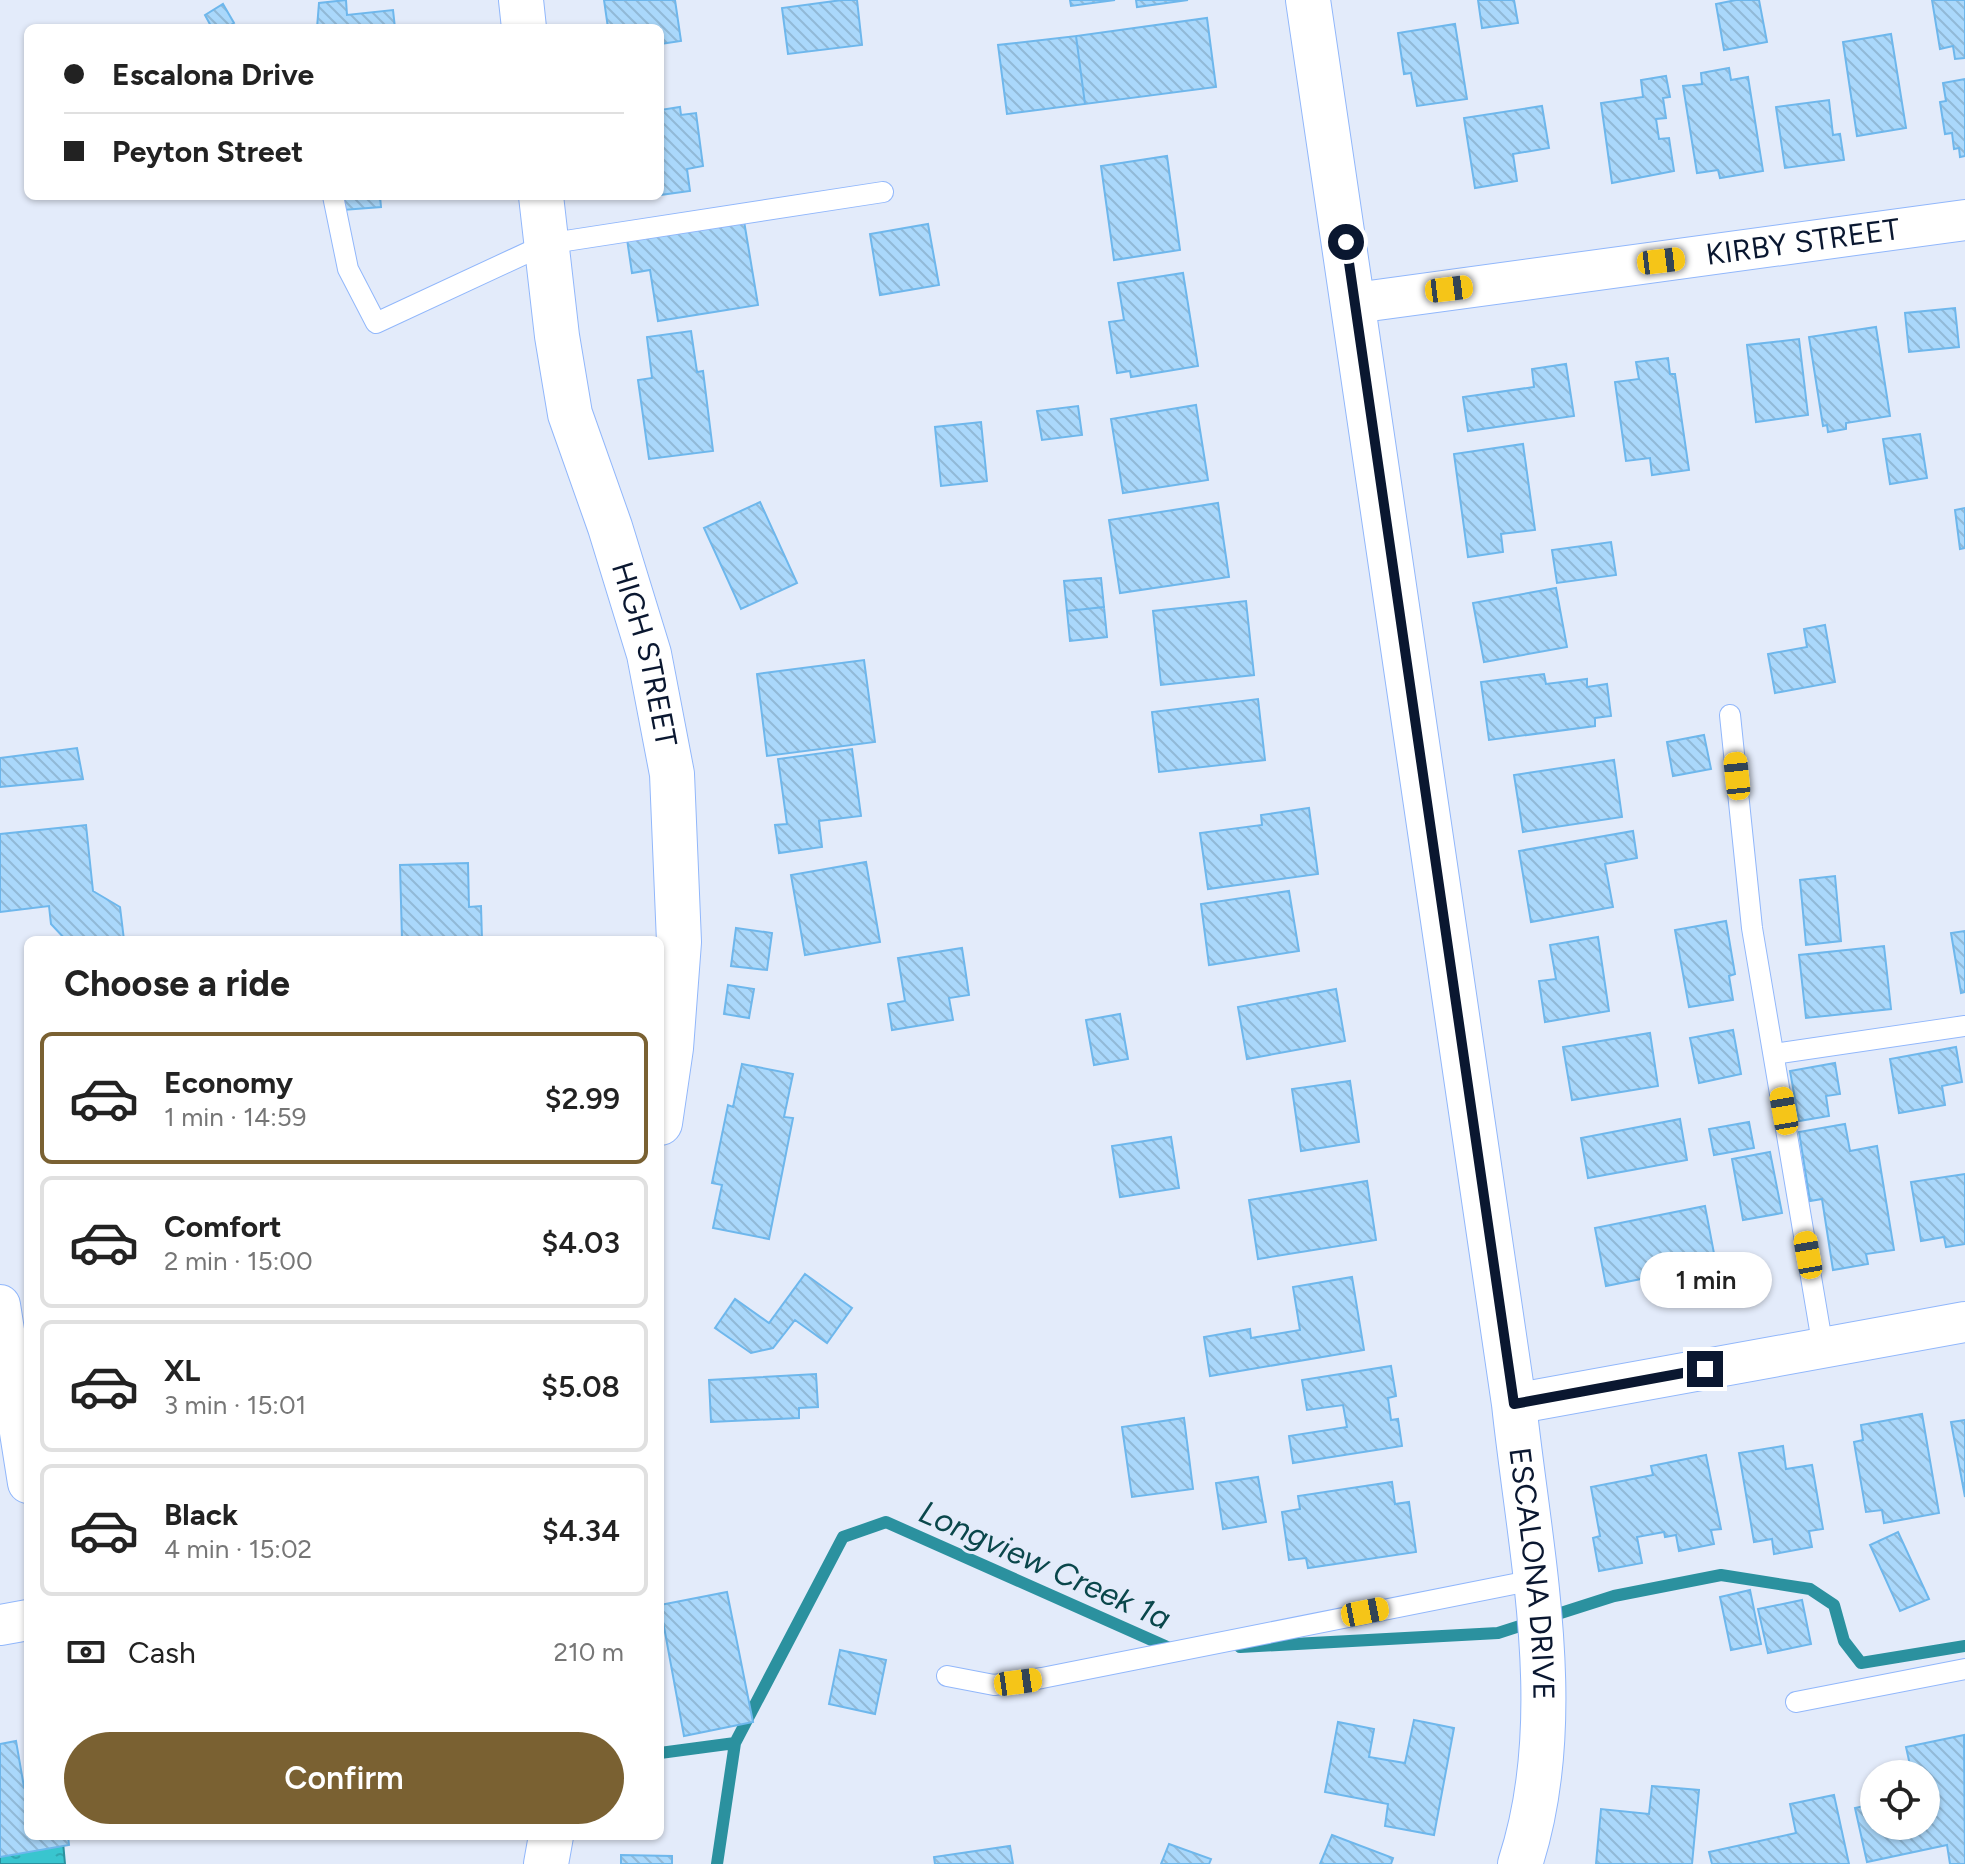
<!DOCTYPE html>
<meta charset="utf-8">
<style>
body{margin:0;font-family:Figtree,sans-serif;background:#f2f2f2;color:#222;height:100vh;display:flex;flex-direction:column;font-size:30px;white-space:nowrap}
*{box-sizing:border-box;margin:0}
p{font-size:26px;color:#767676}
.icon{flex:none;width:44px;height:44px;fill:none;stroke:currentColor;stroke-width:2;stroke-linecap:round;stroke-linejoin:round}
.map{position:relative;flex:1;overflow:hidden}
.panel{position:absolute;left:24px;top:936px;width:640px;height:904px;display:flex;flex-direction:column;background:#fff;border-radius:12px;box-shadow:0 2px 6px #0004}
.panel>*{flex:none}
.guide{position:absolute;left:24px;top:24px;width:640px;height:176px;border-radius:12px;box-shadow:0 2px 6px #0004;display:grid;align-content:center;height:176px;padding:0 40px;background:#fff}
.fabs{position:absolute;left:1860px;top:1760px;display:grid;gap:16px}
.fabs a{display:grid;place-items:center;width:80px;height:80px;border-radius:50%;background:#fff;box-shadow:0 2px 6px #0004;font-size:40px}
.end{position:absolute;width:36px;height:36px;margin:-18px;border:10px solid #0a1730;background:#fff;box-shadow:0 0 0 4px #fff}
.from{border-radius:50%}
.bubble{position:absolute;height:56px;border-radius:28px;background:#fff;box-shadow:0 2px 6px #0004;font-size:26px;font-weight:600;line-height:56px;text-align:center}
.car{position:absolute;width:24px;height:48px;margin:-24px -12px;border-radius:10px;box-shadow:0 0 6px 2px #0007;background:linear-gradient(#f5c518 24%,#345 0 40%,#f5c518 0 76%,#345 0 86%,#f5c518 0)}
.guide b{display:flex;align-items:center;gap:28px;height:76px;font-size:30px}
.guide b+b{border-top:2px solid #e0e0e0}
.guide i{width:20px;height:20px;background:#222}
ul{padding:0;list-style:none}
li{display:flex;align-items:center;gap:24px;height:132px;margin:0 16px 12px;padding:0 24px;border:4px solid #e0e0e0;border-radius:12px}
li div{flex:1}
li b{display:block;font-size:30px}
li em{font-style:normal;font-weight:600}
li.current{border-color:#7a6132}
li>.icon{width:72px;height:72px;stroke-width:1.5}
h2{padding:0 40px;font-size:36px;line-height:96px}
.pay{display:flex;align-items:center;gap:20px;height:88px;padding:0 40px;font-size:30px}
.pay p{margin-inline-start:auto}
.button{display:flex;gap:16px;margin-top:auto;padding:16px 40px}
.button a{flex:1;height:92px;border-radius:48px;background:#7a6132;color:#fff;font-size:32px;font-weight:600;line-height:92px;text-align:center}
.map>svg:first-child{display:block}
</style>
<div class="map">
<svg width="1965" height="1864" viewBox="0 0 1965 1864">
<defs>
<pattern id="water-ripples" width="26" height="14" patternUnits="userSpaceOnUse" patternTransform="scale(2)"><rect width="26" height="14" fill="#39c5cf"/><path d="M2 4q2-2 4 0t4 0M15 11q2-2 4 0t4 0" fill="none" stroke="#31a8b2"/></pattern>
<pattern id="building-back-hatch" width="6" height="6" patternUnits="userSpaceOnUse" patternTransform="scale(2)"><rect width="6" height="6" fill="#aad8fb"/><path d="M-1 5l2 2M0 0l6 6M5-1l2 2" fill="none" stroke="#91b9d7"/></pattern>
</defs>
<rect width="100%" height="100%" fill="#e3ebfa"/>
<path fill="url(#water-ripples)" stroke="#2b919f" stroke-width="2" d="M 63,1842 L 65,1864 L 0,1864 L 0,1851 Z"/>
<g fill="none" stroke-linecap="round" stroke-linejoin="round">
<path stroke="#2b919f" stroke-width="12" d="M 1240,1647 L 1498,1633 L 1614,1596 L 1721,1575 L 1810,1589 L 1834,1605 L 1844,1641 L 1861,1663 L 1965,1646
M 660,1753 L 735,1743 L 843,1537 L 886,1522 L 1174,1650
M 717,1864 L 735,1743"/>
</g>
<path fill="url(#building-back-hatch)" stroke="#6eb7ec" stroke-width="2" d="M 346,0 L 347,15 L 393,10 L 395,28 L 317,28 L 319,3 Z
M 604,0 L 675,0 L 681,41 L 660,44 L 660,28 L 608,28 Z
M 842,0 L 857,0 L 862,45 L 788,54 L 782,8 Z
M 1070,0 L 1115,0 L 1071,6 Z
M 1136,0 L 1188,0 L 1137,7 Z
M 1478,0 L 1514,0 L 1518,23 L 1482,28 Z
M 1736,0 L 1759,0 L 1767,42 L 1724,50 L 1716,4 Z
M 1932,0 L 1965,0 L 1965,58 L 1955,59 L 1953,46 L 1940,49 Z
M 223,4 L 234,23 L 226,28 L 212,28 L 205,15 Z
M 1207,18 L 1216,87 L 1085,104 L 1076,36 Z
M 1455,24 L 1467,99 L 1417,106 L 1411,73 L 1404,74 L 1398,33 Z
M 1891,34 L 1906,128 L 1857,136 L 1843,42 Z
M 1076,36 L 1085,104 L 1007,114 L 998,45 Z
M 1729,68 L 1731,80 L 1748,77 L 1763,171 L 1720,178 L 1718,170 L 1697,173 L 1683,86 L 1702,84 L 1701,73 Z
M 1666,76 L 1670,97 L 1663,98 L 1666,118 L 1656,119 L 1659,139 L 1669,138 L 1674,171 L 1612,183 L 1601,103 L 1643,97 L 1641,80 Z
M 1965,79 L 1965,156 L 1960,157 L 1959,148 L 1954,149 L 1952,133 L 1945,134 L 1940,102 L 1946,101 L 1943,83 Z
M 1829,100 L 1833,135 L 1840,134 L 1844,160 L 1785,168 L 1776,107 Z
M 1542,106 L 1549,148 L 1513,154 L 1517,181 L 1475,188 L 1464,118 Z
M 680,107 L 681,115 L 696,113 L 703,166 L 687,169 L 690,191 L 660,195 L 660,110 Z
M 1167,156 L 1180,250 L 1114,260 L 1101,166 Z
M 342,196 L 380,196 L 381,207 L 343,210 Z
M 744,221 L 758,305 L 658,321 L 650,270 L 632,273 L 627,239 Z
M 928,224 L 939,285 L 880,295 L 870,234 Z
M 1183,273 L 1198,366 L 1131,377 L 1130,371 L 1117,373 L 1109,322 L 1124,320 L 1118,283 Z
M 1955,308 L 1959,347 L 1909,352 L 1905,313 Z
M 1876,327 L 1890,416 L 1846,423 L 1846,429 L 1828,432 L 1827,425 L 1823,426 L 1809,337 Z
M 691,331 L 697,372 L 703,371 L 713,451 L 649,459 L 638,380 L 652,378 L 647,337 Z
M 1799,339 L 1808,415 L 1756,422 L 1747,345 Z
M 1668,358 L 1670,374 L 1675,374 L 1689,470 L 1652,475 L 1650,458 L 1626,461 L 1615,382 L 1639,379 L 1636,362 Z
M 1566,364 L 1574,416 L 1468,431 L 1463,397 L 1534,387 L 1532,369 Z
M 1196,405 L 1208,480 L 1123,493 L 1111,419 Z
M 1078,406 L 1082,435 L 1042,440 L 1037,411 Z
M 981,422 L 987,481 L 941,486 L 935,427 Z
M 1920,434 L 1927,478 L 1890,484 L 1883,439 Z
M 1523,444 L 1535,530 L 1501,534 L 1503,552 L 1468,557 L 1454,454 Z
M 760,502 L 797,583 L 741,609 L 704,528 Z
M 1218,503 L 1229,577 L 1120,593 L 1109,520 Z
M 1965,508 L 1965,548 L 1960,549 L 1955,510 Z
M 1611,542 L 1616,575 L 1557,583 L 1552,550 Z
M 1101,578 L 1104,607 L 1067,611 L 1064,581 Z
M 1556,588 L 1567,647 L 1484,662 L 1473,603 Z
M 1246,601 L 1254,675 L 1161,685 L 1153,611 Z
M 1104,607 L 1107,637 L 1070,641 L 1067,611 Z
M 1825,625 L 1835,682 L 1775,693 L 1768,654 L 1807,647 L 1804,629 Z
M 864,660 L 875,742 L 767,756 L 757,674 Z
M 1544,674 L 1546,684 L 1587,679 L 1587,687 L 1607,684 L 1611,716 L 1595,718 L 1595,726 L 1489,740 L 1481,682 Z
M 1258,699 L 1265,760 L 1159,772 L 1152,712 Z
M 1704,735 L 1711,769 L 1673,776 L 1667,742 Z
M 77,748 L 83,779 L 0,787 L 0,758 Z
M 852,749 L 861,816 L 819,821 L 822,847 L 779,853 L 775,825 L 787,824 L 778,759 Z
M 1614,760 L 1622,817 L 1523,832 L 1514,775 Z
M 1309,808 L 1318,874 L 1208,889 L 1200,833 L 1262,825 L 1261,815 Z
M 86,825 L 93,891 L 120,907 L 124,940 L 66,940 L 51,924 L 49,906 L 0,912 L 0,834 Z
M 1633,831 L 1637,858 L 1605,864 L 1613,907 L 1531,922 L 1519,851 Z
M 866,862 L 880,942 L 805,955 L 791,875 Z
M 468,863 L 469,907 L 481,906 L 482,940 L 402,940 L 400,865 Z
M 1835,876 L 1841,941 L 1806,945 L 1800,880 Z
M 1289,891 L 1299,951 L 1209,965 L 1201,904 Z
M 1726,921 L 1735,974 L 1729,976 L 1733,1000 L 1689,1007 L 1675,930 Z
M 736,928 L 772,933 L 767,970 L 731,966 Z
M 1965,931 L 1965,992 L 1961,993 L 1951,933 Z
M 1598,937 L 1609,1011 L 1545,1022 L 1539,981 L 1556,979 L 1550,945 Z
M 1884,946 L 1891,1009 L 1806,1018 L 1799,955 Z
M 962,948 L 969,995 L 949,998 L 953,1020 L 892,1030 L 888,1004 L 905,1001 L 898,958 Z
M 728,985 L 754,989 L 749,1018 L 724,1014 Z
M 1336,989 L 1345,1041 L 1247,1059 L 1238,1007 Z
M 1120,1014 L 1128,1059 L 1094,1065 L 1086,1020 Z
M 1733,1030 L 1741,1074 L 1699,1083 L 1690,1038 Z
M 1650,1033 L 1658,1086 L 1572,1100 L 1563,1047 Z
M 1956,1047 L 1962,1082 L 1942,1086 L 1945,1105 L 1899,1113 L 1890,1059 Z
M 1835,1063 L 1840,1094 L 1826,1096 L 1829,1116 L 1799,1121 L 1790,1071 Z
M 742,1064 L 793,1074 L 784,1117 L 793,1118 L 769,1239 L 713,1228 L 722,1185 L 712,1183 L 728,1105 L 733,1107 Z
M 1350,1081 L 1359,1142 L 1301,1151 L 1292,1089 Z
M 1680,1119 L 1687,1160 L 1588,1178 L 1581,1138 Z
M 1749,1122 L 1754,1148 L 1714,1155 L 1709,1129 Z
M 1845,1124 L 1850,1151 L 1877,1146 L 1894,1250 L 1866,1254 L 1868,1264 L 1833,1270 L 1822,1199 L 1810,1201 L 1799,1132 Z
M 1171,1137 L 1179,1188 L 1120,1197 L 1112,1146 Z
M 1770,1152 L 1782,1213 L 1743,1220 L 1732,1159 Z
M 1965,1174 L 1965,1244 L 1946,1247 L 1944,1237 L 1921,1241 L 1911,1182 Z
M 1367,1181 L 1376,1240 L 1258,1259 L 1249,1200 Z
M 1705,1206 L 1716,1264 L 1606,1286 L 1595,1228 Z
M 805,1274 L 852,1308 L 827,1343 L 795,1320 L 773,1348 L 751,1353 L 715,1328 L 735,1299 L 769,1323 Z
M 1352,1277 L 1364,1350 L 1210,1376 L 1204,1337 L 1250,1329 L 1251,1338 L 1300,1330 L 1293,1287 Z
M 1391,1366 L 1396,1396 L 1388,1398 L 1391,1420 L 1398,1419 L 1402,1446 L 1293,1463 L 1289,1436 L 1347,1427 L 1343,1405 L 1307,1410 L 1302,1380 Z
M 816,1374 L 818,1407 L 799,1408 L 799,1418 L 711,1422 L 709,1380 Z
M 1922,1414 L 1939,1513 L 1884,1523 L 1882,1510 L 1866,1512 L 1854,1442 L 1863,1440 L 1861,1425 Z
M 1184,1418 L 1193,1489 L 1132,1497 L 1122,1427 Z
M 1965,1420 L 1965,1497 L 1951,1422 Z
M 1783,1446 L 1786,1469 L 1812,1465 L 1823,1529 L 1809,1531 L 1812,1547 L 1774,1554 L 1772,1539 L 1754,1542 L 1739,1453 Z
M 1706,1455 L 1721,1529 L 1711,1530 L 1714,1544 L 1679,1551 L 1676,1535 L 1665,1537 L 1664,1532 L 1637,1537 L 1642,1563 L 1599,1571 L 1593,1538 L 1600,1536 L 1591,1487 L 1653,1475 L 1651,1466 Z
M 1258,1477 L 1266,1522 L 1223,1529 L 1216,1483 Z
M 1392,1482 L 1395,1504 L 1409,1502 L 1416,1552 L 1308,1568 L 1306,1558 L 1289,1560 L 1282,1512 L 1300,1509 L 1298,1496 Z
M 1898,1532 L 1929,1599 L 1900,1611 L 1870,1545 Z
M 1750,1590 L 1761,1644 L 1731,1650 L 1720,1597 Z
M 727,1592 L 753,1722 L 684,1736 L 660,1605 Z
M 1802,1600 L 1811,1644 L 1768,1653 L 1758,1609 Z
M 840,1650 L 886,1660 L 875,1714 L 829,1704 Z
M 1414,1720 L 1454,1728 L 1434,1835 L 1385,1826 L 1388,1804 L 1325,1792 L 1338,1722 L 1374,1729 L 1369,1757 L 1405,1763 Z
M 1964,1735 L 1965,1864 L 1950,1864 L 1947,1845 L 1867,1862 L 1855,1808 L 1874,1804 L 1874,1826 L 1926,1826 L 1926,1774 L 1912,1774 L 1906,1747 Z
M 16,1741 L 24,1787 L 28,1786 L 28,1836 L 68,1836 L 69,1845 L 0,1857 L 0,1744 Z
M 1652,1786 L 1699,1790 L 1692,1864 L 1596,1864 L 1601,1809 L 1649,1814 Z
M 1834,1795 L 1849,1864 L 1712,1864 L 1709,1852 L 1796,1833 L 1790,1804 Z
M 1332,1835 L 1393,1858 L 1391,1864 L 1320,1864 Z
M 1169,1844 L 1211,1859 L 1209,1864 L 1161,1864 Z
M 1010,1846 L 1013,1864 L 935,1864 L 934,1857 Z
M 621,1855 L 672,1856 L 672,1864 L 621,1864 Z"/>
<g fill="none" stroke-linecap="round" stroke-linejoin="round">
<g stroke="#91b7fb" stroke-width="22">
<path id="service" d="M 333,196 L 348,269 L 376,323 L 546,244 L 883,192
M 1730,715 L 1752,928 L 1823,1348
M 1774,1054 L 1965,1026
M 947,1676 L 994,1685 L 1042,1678 L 1534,1580
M 1796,1702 L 1965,1669"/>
</g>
<g stroke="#91b7fb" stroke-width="42">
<g id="minor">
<path id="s1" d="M 1355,303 L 1965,220"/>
<path d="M 0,1305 L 28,1483"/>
<path d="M 1514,1404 L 1965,1322"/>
<path d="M 0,1625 L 28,1620"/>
</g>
</g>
<g stroke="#91b7fb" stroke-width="46">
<g id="tertiary">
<path id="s2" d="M 1308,0 L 1514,1404 C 1530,1553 1568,1718 1520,1864"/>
</g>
</g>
<g stroke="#91b7fb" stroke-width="46">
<g id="secondary">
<path d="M 521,0 L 524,28"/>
<path id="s3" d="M 541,196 L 557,336 L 570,414 L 610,527 L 649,654 L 672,774 L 679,942 L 671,1048 L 660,1123"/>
<path d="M 546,1864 L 551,1836"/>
</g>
</g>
<use href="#service" stroke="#fff" stroke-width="20"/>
<use href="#minor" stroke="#fff" stroke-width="40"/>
<use href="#tertiary" stroke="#fff" stroke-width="44"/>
<use href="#secondary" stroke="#fff" stroke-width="44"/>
</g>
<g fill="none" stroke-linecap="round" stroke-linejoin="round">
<path stroke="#0a1730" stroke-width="10" d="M 1346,242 L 1514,1404 L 1705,1369"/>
</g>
<g text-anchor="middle" stroke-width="6" stroke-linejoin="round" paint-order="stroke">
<g font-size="30" fill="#0a1730" stroke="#e3ebfa">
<text dy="10" stroke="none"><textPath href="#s1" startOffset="452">KIRBY STREET</textPath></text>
<text dy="10" stroke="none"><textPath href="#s3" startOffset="472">HIGH STREET</textPath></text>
<text dy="10" stroke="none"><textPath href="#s2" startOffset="1590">ESCALONA DRIVE</textPath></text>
</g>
<g font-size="32" font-style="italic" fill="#0a474b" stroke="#e3ebfa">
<text transform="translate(1045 1565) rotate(24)" y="11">Longview Creek 1a</text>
</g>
</g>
</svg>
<div class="fabs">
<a><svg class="icon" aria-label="locate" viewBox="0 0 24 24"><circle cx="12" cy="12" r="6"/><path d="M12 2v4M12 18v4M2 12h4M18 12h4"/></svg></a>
</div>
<i class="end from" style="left:1346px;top:242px"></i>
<i class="end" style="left:1705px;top:1369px"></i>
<div class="bubble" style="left:1640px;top:1252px;width:132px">1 min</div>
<i class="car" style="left:1661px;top:261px;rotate:83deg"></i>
<i class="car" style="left:1449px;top:289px;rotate:83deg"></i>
<i class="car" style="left:1737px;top:776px;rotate:354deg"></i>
<i class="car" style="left:1784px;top:1111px;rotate:350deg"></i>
<i class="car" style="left:1808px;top:1255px;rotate:350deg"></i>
<i class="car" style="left:1365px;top:1612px;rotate:79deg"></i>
<i class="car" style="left:1018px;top:1682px;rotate:82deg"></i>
<div class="guide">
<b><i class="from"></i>Escalona Drive</b>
<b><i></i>Peyton Street</b>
</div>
<section class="panel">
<h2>Choose a ride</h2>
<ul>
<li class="current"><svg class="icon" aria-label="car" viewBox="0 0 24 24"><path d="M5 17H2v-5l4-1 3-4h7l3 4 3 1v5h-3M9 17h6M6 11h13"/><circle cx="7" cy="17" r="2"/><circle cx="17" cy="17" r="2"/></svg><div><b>Economy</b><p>1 min · 14:59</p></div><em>$2.99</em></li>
<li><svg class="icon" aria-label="car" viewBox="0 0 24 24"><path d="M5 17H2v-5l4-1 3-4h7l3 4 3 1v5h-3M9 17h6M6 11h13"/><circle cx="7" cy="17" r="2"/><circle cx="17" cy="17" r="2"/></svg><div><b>Comfort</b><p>2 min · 15:00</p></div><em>$4.03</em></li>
<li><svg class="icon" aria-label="car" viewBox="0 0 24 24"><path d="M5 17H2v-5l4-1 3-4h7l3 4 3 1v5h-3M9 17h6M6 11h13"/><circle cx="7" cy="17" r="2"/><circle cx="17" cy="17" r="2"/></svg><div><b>XL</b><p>3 min · 15:01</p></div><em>$5.08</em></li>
<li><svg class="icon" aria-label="car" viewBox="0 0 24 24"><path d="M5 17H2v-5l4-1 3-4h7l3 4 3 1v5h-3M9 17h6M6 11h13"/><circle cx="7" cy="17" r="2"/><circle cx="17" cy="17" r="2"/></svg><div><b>Black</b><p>4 min · 15:02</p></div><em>$4.34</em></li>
</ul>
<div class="pay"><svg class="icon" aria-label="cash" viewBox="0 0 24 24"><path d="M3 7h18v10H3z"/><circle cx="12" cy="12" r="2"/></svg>Cash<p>210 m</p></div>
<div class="button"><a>Confirm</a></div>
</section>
</div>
